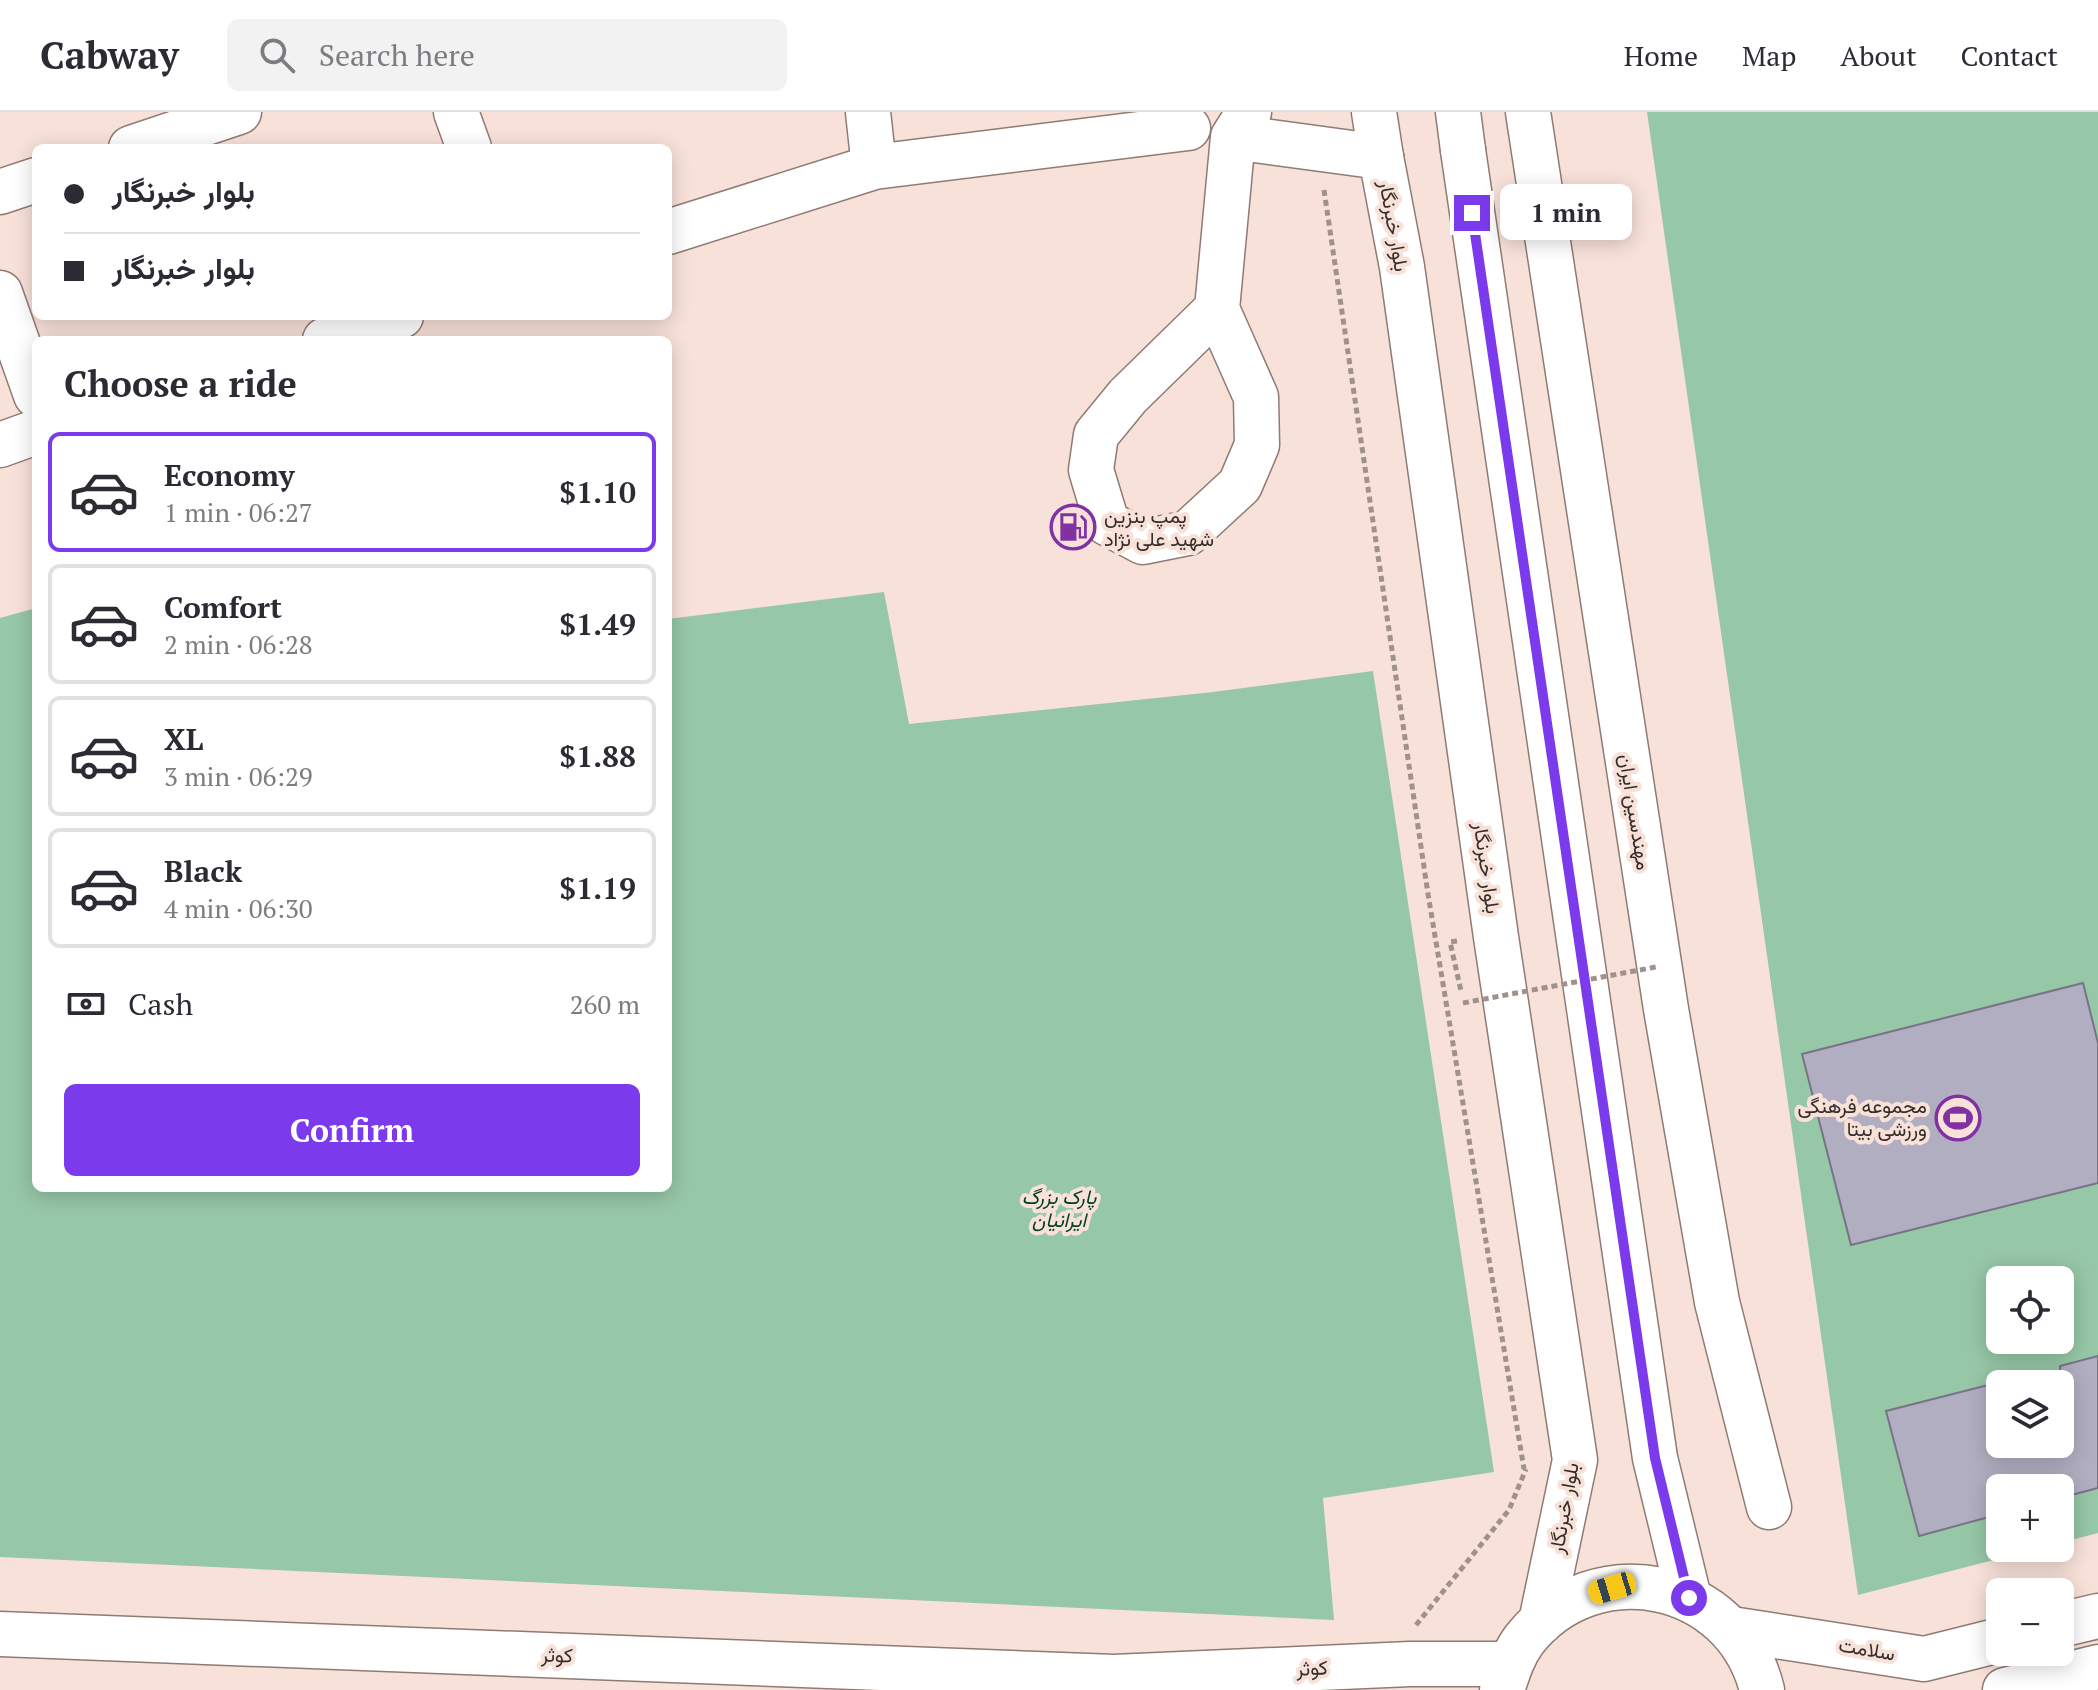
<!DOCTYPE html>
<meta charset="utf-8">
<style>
body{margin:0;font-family:"PT Serif",Vazirmatn,serif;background:#f2f2f3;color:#2b2b33;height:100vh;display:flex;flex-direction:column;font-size:30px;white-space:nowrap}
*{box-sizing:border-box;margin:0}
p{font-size:26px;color:#7c7c81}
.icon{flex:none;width:44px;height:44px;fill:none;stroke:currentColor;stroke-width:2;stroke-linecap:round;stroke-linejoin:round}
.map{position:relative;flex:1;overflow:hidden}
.panel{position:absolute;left:32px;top:224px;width:640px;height:856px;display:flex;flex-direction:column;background:#fff;border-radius:12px;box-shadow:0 4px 20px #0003}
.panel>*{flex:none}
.top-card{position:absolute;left:32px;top:32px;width:640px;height:176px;border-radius:12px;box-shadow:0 4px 20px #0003;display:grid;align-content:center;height:176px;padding:0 32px;background:#fff}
.buttons{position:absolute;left:1986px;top:1154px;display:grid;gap:16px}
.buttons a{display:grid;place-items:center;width:88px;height:88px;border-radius:12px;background:#fff;box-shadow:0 4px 20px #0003;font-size:40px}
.end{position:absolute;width:36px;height:36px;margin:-18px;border:10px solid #7c3aed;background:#fff;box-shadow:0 0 0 4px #fff}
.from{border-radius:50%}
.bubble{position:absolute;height:56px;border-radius:12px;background:#fff;box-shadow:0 4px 20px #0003;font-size:26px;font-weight:700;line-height:56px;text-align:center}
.car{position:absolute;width:24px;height:48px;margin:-24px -12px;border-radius:10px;box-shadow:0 0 6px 2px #0007;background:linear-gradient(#f5c518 24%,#345 0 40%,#f5c518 0 76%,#345 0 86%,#f5c518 0)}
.top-card b{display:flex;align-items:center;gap:28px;height:76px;font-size:30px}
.top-card b+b{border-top:2px solid #e1e1e2}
.top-card i{width:20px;height:20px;background:#2b2b33}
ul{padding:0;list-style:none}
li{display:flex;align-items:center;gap:24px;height:120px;margin:0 16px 12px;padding:0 16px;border:4px solid #e1e1e2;border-radius:12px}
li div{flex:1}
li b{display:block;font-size:30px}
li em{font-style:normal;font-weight:700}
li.active{border-color:#7c3aed}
li>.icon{width:72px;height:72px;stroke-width:1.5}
h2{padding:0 32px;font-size:36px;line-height:96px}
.pay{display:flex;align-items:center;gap:20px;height:88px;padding:0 32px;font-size:30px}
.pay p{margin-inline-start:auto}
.primary-button{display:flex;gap:16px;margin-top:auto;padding:16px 32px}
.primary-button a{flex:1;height:92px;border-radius:12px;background:#7c3aed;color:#fff;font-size:32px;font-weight:700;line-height:92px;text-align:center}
header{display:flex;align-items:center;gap:48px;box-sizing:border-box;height:112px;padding:0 40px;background:#fff;border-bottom:2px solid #e1e1e2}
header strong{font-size:38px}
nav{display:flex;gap:44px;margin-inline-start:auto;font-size:28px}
.search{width:560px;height:72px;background:#f2f2f3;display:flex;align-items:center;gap:20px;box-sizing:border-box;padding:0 28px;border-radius:12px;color:#7c7c81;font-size:30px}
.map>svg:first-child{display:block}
</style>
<header>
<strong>Cabway</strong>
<div class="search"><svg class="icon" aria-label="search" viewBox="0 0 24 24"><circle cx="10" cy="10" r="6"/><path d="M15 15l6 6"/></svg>Search here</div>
<nav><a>Home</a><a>Map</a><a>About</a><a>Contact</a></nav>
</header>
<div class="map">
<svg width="2098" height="1578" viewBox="0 0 2098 1578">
<rect width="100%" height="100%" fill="#f8e1d9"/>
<path fill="#96c7a6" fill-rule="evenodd" d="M 1647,0 L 2098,0 L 2098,1421 L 2060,1431 L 2060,1376 L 2000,1376 L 2000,1436 L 2040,1436 L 1858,1483 ZM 2000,1168 L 2060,1168 L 2060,1228 L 2000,1228 ZM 2000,1272 L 2060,1272 L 2060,1332 L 2000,1332 Z
M 884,480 L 909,612 L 1213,580 L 1373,559 L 1494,1360 L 1323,1386 L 1334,1508 L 0,1445 L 0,506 L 36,496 L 36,1076 L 668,1076 L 668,507 Z"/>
<path fill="#b2aec2" stroke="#777485" stroke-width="2" d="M 2083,871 L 2098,931 L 2098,1071 L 1851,1133 L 1802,942 Z
M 2098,1244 L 2098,1376 L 2060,1386 L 2060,1376 L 2000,1376 L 2000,1402 L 1919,1424 L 1886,1299 L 2000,1270 L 2000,1332 L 2060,1332 L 2060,1254 Z"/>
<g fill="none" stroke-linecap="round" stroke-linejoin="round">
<g stroke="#8f7b74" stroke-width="47">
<path id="minor" d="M 456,0 L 469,36
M 868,0 L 874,55
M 1233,25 L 1381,45
M 131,36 L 239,0
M 0,80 L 36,68
M 668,120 L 874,55 L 1188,16
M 0,181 L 36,283
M 1217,197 L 1128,284 L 1096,323 L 1091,358 L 1107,411 L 1143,430 L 1188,421 L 1240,373 L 1257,333 L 1256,285 L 1217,197 L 1233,25 L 1249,0
M 325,228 L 401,204
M 0,333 L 36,320"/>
</g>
<g stroke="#8f7b74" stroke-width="47">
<path id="major" d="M 1374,0 L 1381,45
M 1458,0 L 1463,38
M 1528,0 L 1666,897 L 1717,1190 L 1769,1395
M 2060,1513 L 2098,1504
M 1731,1517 L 1924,1547 L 2000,1528
M 0,1522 L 1114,1565 L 1410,1552 L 1510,1552
M 2005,1578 L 2098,1555"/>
</g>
<g stroke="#8f7b74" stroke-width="47">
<path id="highway" d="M 1463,38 L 1655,1346 L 1689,1486
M 1381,45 L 1402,155 L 1496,825 L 1575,1348 L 1541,1510
M 1502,1578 C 1508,1560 1513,1543 1524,1528 C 1594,1438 1735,1467 1762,1578"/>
</g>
<path stroke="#a1918b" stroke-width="5" stroke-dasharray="6 4" stroke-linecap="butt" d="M 1324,78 L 1428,782 L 1524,1357
M 1457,829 L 1450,830 L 1461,879
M 1416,1513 L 1509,1398 L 1526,1357"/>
<use href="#minor" stroke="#fff" stroke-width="44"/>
<use href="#major" stroke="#fff" stroke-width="44"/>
<use href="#highway" stroke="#fff" stroke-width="44"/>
<path stroke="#a1918b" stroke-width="5" stroke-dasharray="6 4" stroke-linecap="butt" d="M 1463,891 L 1656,855"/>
</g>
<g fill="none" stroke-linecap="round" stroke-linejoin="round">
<path stroke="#7c3aed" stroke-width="10" d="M 1472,101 L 1655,1346 L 1689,1486"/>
</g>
<defs>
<g id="fuel-ring" transform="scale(2.3)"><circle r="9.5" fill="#f8e1d9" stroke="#8032a3" stroke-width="1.5"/><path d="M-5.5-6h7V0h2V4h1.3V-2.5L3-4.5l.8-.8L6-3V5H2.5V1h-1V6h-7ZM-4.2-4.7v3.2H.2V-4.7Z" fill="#8032a3"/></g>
<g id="stadium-ring" transform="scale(2.3)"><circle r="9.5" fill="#f8e1d9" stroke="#8032a3" stroke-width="1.5"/><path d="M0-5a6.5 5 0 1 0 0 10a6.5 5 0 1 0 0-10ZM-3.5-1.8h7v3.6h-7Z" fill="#8032a3"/></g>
</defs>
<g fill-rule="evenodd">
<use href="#fuel-ring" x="1073" y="415"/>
<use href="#stadium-ring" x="1958" y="1006"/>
</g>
<g text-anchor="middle" stroke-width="8" stroke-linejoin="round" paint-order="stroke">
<g font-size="20" fill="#352d2a" stroke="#f8e1d9">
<text transform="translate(1394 114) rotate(80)" y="7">بلوار خبرنگار</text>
<text transform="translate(1635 700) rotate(81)" y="7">مهندسین ایران</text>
<text transform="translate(1487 756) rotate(82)" y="7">بلوار خبرنگار</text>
<text transform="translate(1564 1396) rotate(-80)" y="7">بلوار خبرنگار</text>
<text transform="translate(1867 1537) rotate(10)" y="7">سلامت</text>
<text transform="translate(557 1543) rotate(2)" y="7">کوثر</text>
<text transform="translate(1312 1556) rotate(-3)" y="7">کوثر</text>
</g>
<g font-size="20" fill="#352d2a" stroke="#f8e1d9" text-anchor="start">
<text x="1104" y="411">پمپ بنزین<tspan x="1104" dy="23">شهید علی نژاد</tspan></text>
<text x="1927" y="1001" text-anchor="end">مجموعه فرهنگی<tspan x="1927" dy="23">ورزشی بیتا</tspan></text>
</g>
<g font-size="20" font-style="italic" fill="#024122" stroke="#f8e1d9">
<text x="1059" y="1092">پارک بزرگ<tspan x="1059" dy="23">ایرانیان</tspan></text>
</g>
</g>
</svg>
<div class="buttons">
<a><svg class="icon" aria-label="locate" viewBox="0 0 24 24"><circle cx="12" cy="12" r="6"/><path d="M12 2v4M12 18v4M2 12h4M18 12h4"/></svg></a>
<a><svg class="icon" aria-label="layers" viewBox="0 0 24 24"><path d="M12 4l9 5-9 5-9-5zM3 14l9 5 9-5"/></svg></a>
<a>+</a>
<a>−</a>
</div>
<i class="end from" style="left:1689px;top:1486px"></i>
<i class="end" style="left:1472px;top:101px"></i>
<div class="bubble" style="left:1500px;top:72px;width:132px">1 min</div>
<i class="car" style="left:1612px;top:1476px;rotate:253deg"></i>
<div class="top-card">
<b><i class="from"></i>بلوار خبرنگار</b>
<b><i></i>بلوار خبرنگار</b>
</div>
<section class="panel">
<h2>Choose a ride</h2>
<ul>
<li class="active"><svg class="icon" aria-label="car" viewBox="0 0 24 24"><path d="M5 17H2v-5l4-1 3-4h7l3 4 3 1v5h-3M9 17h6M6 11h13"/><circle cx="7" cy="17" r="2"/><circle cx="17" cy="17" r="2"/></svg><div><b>Economy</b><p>1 min · 06:27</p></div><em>$1.10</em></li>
<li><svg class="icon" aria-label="car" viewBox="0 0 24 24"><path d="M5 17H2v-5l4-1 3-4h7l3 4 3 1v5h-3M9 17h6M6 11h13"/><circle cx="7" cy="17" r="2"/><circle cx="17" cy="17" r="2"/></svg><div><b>Comfort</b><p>2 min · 06:28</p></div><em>$1.49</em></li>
<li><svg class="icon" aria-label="car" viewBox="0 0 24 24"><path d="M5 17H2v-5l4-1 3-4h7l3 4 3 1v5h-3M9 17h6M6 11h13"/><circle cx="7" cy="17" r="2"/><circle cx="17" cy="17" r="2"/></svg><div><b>XL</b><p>3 min · 06:29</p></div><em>$1.88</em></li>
<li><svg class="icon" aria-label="car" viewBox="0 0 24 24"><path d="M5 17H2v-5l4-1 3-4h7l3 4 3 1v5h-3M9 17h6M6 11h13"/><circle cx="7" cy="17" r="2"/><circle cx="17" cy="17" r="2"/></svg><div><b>Black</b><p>4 min · 06:30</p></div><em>$1.19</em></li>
</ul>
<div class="pay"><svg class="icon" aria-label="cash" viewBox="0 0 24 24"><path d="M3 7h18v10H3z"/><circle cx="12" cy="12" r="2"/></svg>Cash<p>260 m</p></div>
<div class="primary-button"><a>Confirm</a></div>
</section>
</div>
